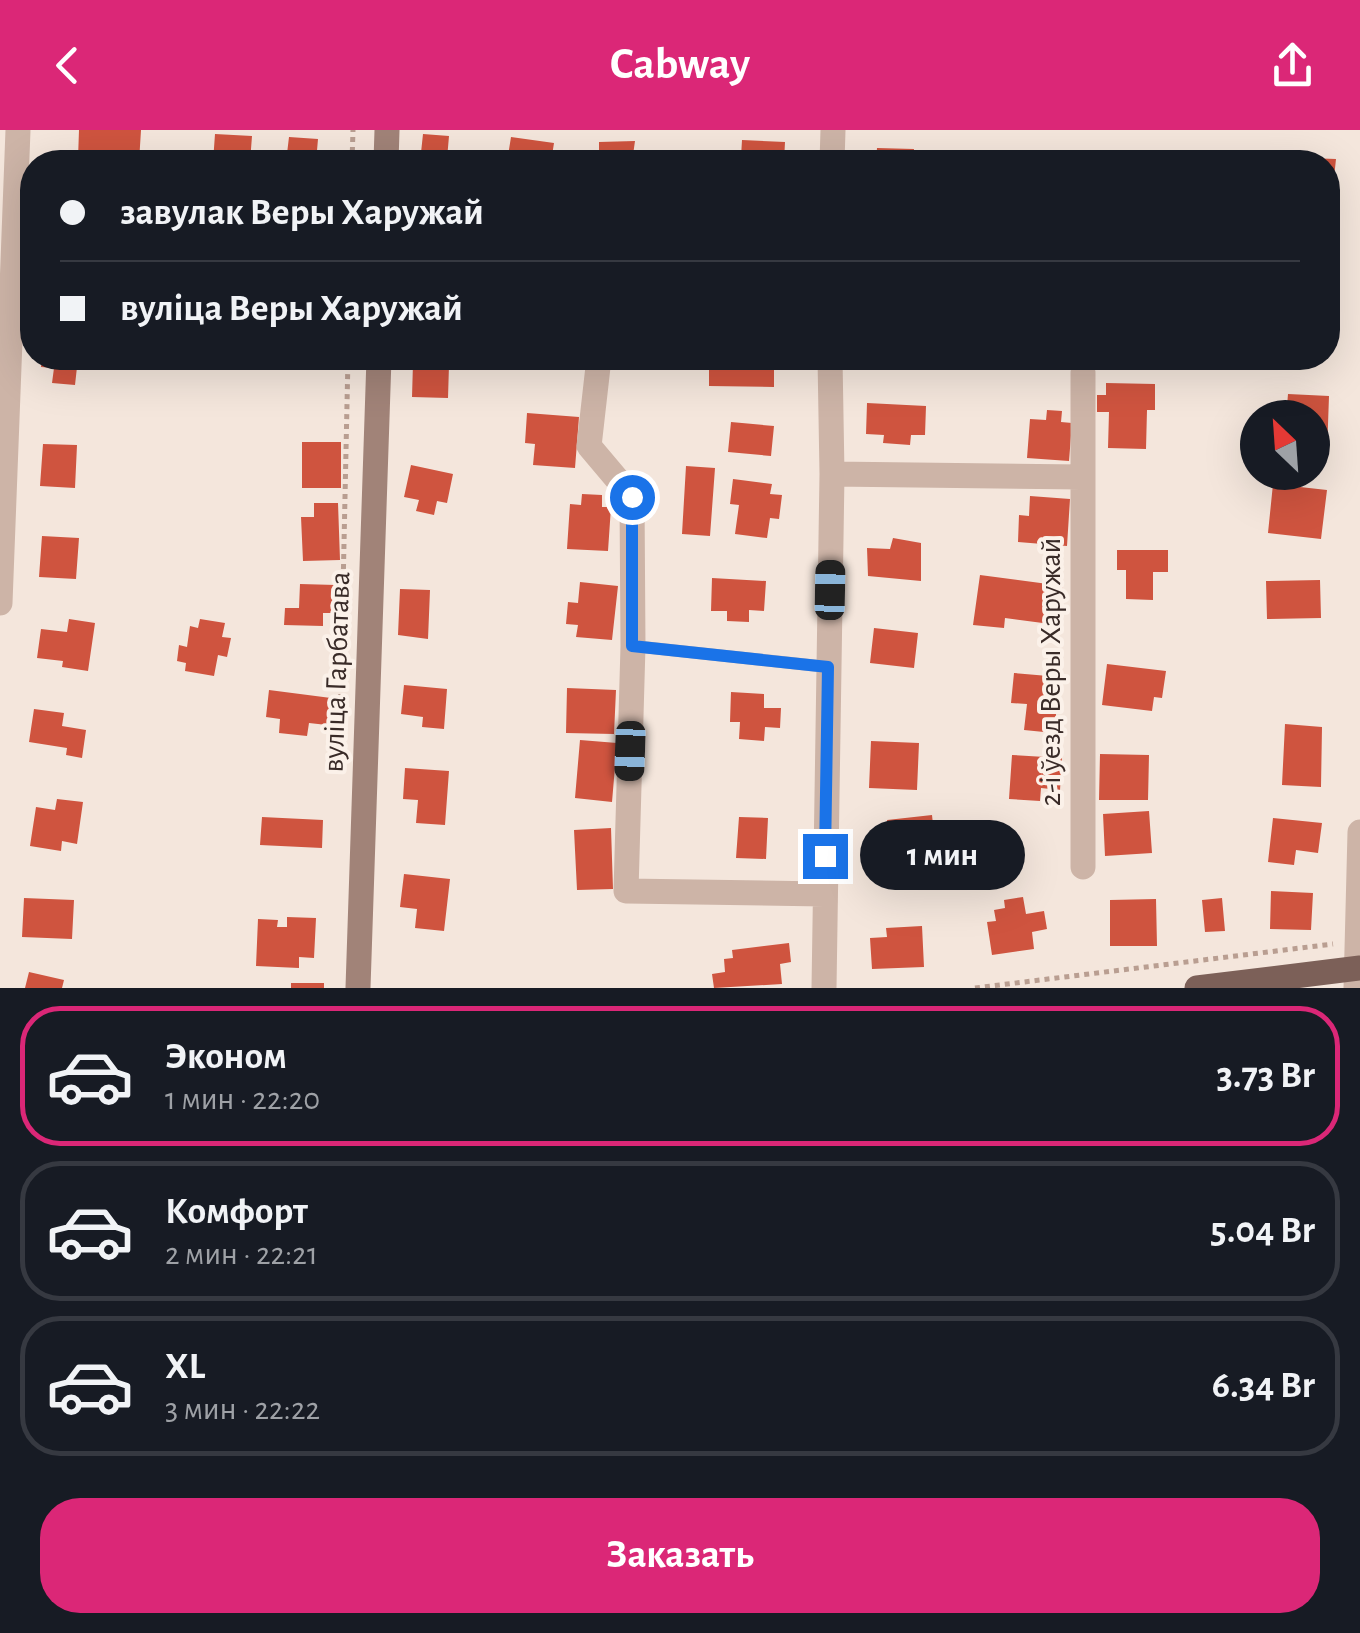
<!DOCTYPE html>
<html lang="ru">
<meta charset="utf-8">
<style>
body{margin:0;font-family:"Alegreya Sans",sans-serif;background:#242831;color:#f1f3f6;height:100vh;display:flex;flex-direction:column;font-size:38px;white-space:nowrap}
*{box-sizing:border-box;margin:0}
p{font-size:32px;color:#9ea1a6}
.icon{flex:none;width:55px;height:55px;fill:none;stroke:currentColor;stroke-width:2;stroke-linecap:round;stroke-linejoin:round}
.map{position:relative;height:858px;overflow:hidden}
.panel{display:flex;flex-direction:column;background:#171b24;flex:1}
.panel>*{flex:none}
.top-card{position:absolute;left:20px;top:20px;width:1320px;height:220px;border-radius:40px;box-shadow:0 10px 40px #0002;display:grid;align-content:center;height:220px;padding:0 40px;background:#171b24}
.needle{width:65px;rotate:335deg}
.buttons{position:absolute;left:1240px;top:270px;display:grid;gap:20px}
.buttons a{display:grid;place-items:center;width:90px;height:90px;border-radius:50%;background:#171b24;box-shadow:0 10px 40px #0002;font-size:50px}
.end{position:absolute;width:45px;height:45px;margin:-22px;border:12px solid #1a73e8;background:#fff;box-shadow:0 0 0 5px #fff}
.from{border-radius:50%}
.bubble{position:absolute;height:70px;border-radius:35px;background:#171b24;box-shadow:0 10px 40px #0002;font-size:32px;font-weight:600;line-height:70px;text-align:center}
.car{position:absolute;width:30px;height:60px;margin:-30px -15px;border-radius:12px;box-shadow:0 0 8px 2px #0007;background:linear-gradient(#222 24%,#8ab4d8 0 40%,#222 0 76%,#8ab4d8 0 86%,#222 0)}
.top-card b{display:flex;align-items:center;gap:35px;height:95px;font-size:38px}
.top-card b+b{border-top:2px solid #363941}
.top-card i{width:25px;height:25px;background:#f1f3f6}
ul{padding:18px 0 0;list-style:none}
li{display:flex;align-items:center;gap:30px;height:140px;margin:0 20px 15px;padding:0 20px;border:5px solid #363941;border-radius:40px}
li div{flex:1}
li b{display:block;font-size:38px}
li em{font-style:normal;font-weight:600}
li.active{border-color:#db2777}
li>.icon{width:90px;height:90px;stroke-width:1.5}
.button{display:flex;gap:20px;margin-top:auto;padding:20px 40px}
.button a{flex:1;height:115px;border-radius:40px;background:#db2777;color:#fff;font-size:40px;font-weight:600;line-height:115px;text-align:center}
header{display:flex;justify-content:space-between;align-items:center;height:130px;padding:0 40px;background:#db2777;color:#fff;font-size:45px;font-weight:600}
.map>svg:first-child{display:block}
</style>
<header><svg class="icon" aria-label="back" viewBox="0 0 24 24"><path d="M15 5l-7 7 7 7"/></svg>Cabway<svg class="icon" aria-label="share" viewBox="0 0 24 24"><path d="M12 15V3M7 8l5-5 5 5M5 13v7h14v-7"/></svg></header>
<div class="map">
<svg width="1360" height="858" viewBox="0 0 1360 858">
<rect width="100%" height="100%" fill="#f4e6dc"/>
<path fill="#cf543f" d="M 79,0 L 141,0 L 139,32 L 78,29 Z
M 215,4 L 252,6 L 250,32 L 213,32 Z
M 423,4 L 449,6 L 447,29 L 456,32 L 420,32 Z
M 289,7 L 318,9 L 316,32 L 286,32 Z
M 511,7 L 554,13 L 551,32 L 507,32 Z
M 742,10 L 785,12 L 784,32 L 730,32 L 731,26 L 741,27 Z
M 635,11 L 632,32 L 599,32 L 599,12 Z
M 877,18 L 914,19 L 913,32 L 876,32 Z
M 982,22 L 1014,24 L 1013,32 L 982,32 Z
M 1077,24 L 1116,26 L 1116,32 L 1076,32 Z
M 1281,27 L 1336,29 L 1331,76 L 1328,76 L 1328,32 L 1281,32 Z
M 1169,28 L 1199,29 L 1199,32 L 1169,32 Z
M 42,228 L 78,228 L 75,255 L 52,253 L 54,238 L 41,237 Z
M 290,228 L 334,228 L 334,239 L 289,236 Z
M 709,228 L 774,228 L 774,257 L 709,256 Z
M 413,233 L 449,235 L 448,268 L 412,267 Z
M 1106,253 L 1155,254 L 1155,280 L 1147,280 L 1146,319 L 1108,318 L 1109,282 L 1097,282 L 1097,265 L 1106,265 Z
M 1288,264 L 1329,266 L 1327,323 L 1312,322 L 1312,288 L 1286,288 Z
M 867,273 L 926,276 L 925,305 L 911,305 L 910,315 L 883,313 L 884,305 L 866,304 Z
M 1047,280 L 1062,281 L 1061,292 L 1072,293 L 1069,331 L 1027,328 L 1030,289 L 1046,290 Z
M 527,283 L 579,287 L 575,338 L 533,335 L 535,314 L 525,313 Z
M 731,292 L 774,296 L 771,326 L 728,322 Z
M 302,312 L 341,312 L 341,358 L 302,358 Z
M 43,314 L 77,315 L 75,358 L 40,356 Z
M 411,335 L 453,344 L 447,373 L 437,371 L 434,385 L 416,381 L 419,370 L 404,367 Z
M 686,336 L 715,338 L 710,406 L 682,404 Z
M 733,349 L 772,354 L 770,364 L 782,365 L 779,389 L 770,388 L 767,408 L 735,404 L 739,375 L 730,374 Z
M 1273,354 L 1327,360 L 1321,409 L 1268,403 Z
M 582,364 L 602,365 L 602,377 L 611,377 L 608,421 L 567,419 L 570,374 L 581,375 Z
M 1030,366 L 1070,369 L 1067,416 L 1018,412 L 1019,385 L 1029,386 Z
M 314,373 L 338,373 L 340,430 L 303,431 L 301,387 L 314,387 Z
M 42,406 L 79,408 L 76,449 L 39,447 Z
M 893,408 L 921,413 L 921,451 L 868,446 L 867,418 L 890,419 Z
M 1117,420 L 1168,420 L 1168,442 L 1153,442 L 1153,470 L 1126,469 L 1126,440 L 1117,440 Z
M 980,445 L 1063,456 L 1058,495 L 1005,488 L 1004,498 L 973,495 Z
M 712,448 L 766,451 L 764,481 L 749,480 L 749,492 L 727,491 L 727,481 L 711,481 Z
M 1320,450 L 1321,488 L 1267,489 L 1266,451 Z
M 580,452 L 618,456 L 612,510 L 576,507 L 578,495 L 566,494 L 568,472 L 578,473 Z
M 300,454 L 336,455 L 335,483 L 323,483 L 323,496 L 284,495 L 285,478 L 299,478 Z
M 400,459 L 430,460 L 428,509 L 398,505 Z
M 69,489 L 95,493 L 88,541 L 62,537 L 63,531 L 37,528 L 41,499 L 67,502 Z
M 200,489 L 225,493 L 222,507 L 231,508 L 227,527 L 218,525 L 214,546 L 185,541 L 186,533 L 177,531 L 179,515 L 187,517 L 190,496 L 198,498 Z
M 874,498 L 918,503 L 914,538 L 870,533 Z
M 1107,534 L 1166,541 L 1162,568 L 1154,567 L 1152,581 L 1102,575 Z
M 1014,543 L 1060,547 L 1054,603 L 1024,600 L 1027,574 L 1011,573 Z
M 404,555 L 447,559 L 444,599 L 422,597 L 423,587 L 401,584 Z
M 567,558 L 616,560 L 614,604 L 566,603 Z
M 269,560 L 331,568 L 327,595 L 309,593 L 307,606 L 279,603 L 280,589 L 266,587 Z
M 731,562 L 764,564 L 764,578 L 781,578 L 780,598 L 765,597 L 764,611 L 739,609 L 740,592 L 730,592 Z
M 34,579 L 64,583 L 62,596 L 86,600 L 82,628 L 66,625 L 67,618 L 29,612 Z
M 1285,594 L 1322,597 L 1321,657 L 1282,655 Z
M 580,610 L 617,613 L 612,672 L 575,668 Z
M 871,611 L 919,613 L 917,660 L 869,658 Z
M 1100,624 L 1149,625 L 1148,670 L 1099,670 Z
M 1012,625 L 1062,628 L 1060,660 L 1041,658 L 1040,671 L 1009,669 Z
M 405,638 L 449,641 L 445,695 L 416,693 L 418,670 L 403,669 Z
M 57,669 L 83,672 L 77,714 L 62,711 L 61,721 L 30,716 L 36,677 L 55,680 Z
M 1149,681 L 1152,723 L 1105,726 L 1103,684 Z
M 932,685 L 935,713 L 907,716 L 909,731 L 884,734 L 882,714 L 889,713 L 887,690 Z
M 262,687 L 323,690 L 322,718 L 260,715 Z
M 739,687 L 768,688 L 766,729 L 736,728 Z
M 1273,688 L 1322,693 L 1318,723 L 1296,720 L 1294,735 L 1268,732 Z
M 611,698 L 613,759 L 577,760 L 574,700 Z
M 404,744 L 450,749 L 444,801 L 415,798 L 417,779 L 400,777 Z
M 1271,761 L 1313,763 L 1311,800 L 1270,799 Z
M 1023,767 L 1026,784 L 1044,781 L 1047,799 L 1032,802 L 1034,819 L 992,825 L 987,792 L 996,791 L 994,780 L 1005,778 L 1004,770 Z
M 24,768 L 74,770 L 72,809 L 22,807 Z
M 1222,768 L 1225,801 L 1205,802 L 1202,770 Z
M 1156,769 L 1157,816 L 1110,816 L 1110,770 Z
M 287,787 L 316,788 L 314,828 L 299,827 L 299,838 L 256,836 L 258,789 L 278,790 L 277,797 L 287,797 Z
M 922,796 L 924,837 L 872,839 L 870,808 L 887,807 L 886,798 Z
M 789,813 L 791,832 L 780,834 L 782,854 L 714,858 L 712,844 L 725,842 L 724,829 L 733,828 L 732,820 Z
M 29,842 L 64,850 L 62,858 L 25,858 Z
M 291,853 L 324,853 L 324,858 L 291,858 Z"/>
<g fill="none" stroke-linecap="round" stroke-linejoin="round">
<path stroke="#b99e91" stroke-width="5" stroke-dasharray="5 5" stroke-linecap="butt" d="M 352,32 L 353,0
M 340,599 L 348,228
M 975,858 L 1333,814"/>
<path stroke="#cdb4a7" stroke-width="12" d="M 633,516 L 828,537"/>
<path stroke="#cdb4a7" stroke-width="25" d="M 832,32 L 833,0
M 599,228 L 589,316 L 632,367 L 633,516 L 626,761 L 824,764
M 1083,243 L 1083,737
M 832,344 L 1081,347
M 0,473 L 18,0
M 824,858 L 832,344 L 830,228
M 1356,858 L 1360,702"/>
<path stroke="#a18378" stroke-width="25" d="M 386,32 L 387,0
M 358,858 L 379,228"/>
<path stroke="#7c6058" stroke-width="25" d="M 1197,858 L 1360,838"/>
</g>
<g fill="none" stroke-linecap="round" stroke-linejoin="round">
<path stroke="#1a73e8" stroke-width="12" d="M 632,367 L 632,516 L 828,537 L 825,726"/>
</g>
<g text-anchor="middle" stroke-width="8" stroke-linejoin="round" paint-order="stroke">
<g font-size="30" fill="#392b28" stroke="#fbf1e9">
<text transform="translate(336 542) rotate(-88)" y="10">вуліца Гарбатава</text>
<text transform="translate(1050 542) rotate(-90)" y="10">2-і ўезд Веры Харужай</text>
</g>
</g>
</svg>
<div class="buttons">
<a><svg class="needle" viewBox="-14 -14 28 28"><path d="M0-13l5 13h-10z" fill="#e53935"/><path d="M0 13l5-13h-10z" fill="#9ea1a6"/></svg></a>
</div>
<i class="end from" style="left:632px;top:367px"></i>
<i class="end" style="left:825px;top:726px"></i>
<div class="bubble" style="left:860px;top:690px;width:165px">1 мин</div>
<i class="car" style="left:830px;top:460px;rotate:1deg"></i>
<i class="car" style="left:630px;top:621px;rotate:182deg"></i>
<div class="top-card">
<b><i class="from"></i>завулак Веры Харужай</b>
<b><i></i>вуліца Веры Харужай</b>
</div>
</div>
<section class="panel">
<ul>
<li class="active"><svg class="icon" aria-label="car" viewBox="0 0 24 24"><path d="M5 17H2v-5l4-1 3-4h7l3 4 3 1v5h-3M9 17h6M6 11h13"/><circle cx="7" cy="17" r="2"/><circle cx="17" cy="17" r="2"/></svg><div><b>Эконом</b><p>1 мин · 22:20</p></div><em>3.73 Br</em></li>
<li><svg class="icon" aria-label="car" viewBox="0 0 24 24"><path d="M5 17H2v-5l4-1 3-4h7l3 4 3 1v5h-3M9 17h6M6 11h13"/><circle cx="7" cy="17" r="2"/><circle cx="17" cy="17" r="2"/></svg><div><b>Комфорт</b><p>2 мин · 22:21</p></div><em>5.04 Br</em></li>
<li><svg class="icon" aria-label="car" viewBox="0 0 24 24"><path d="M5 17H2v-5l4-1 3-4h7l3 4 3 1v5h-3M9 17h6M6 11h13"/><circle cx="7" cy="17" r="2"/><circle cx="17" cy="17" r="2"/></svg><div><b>XL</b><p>3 мин · 22:22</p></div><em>6.34 Br</em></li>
</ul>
<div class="button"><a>Заказать</a></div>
</section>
